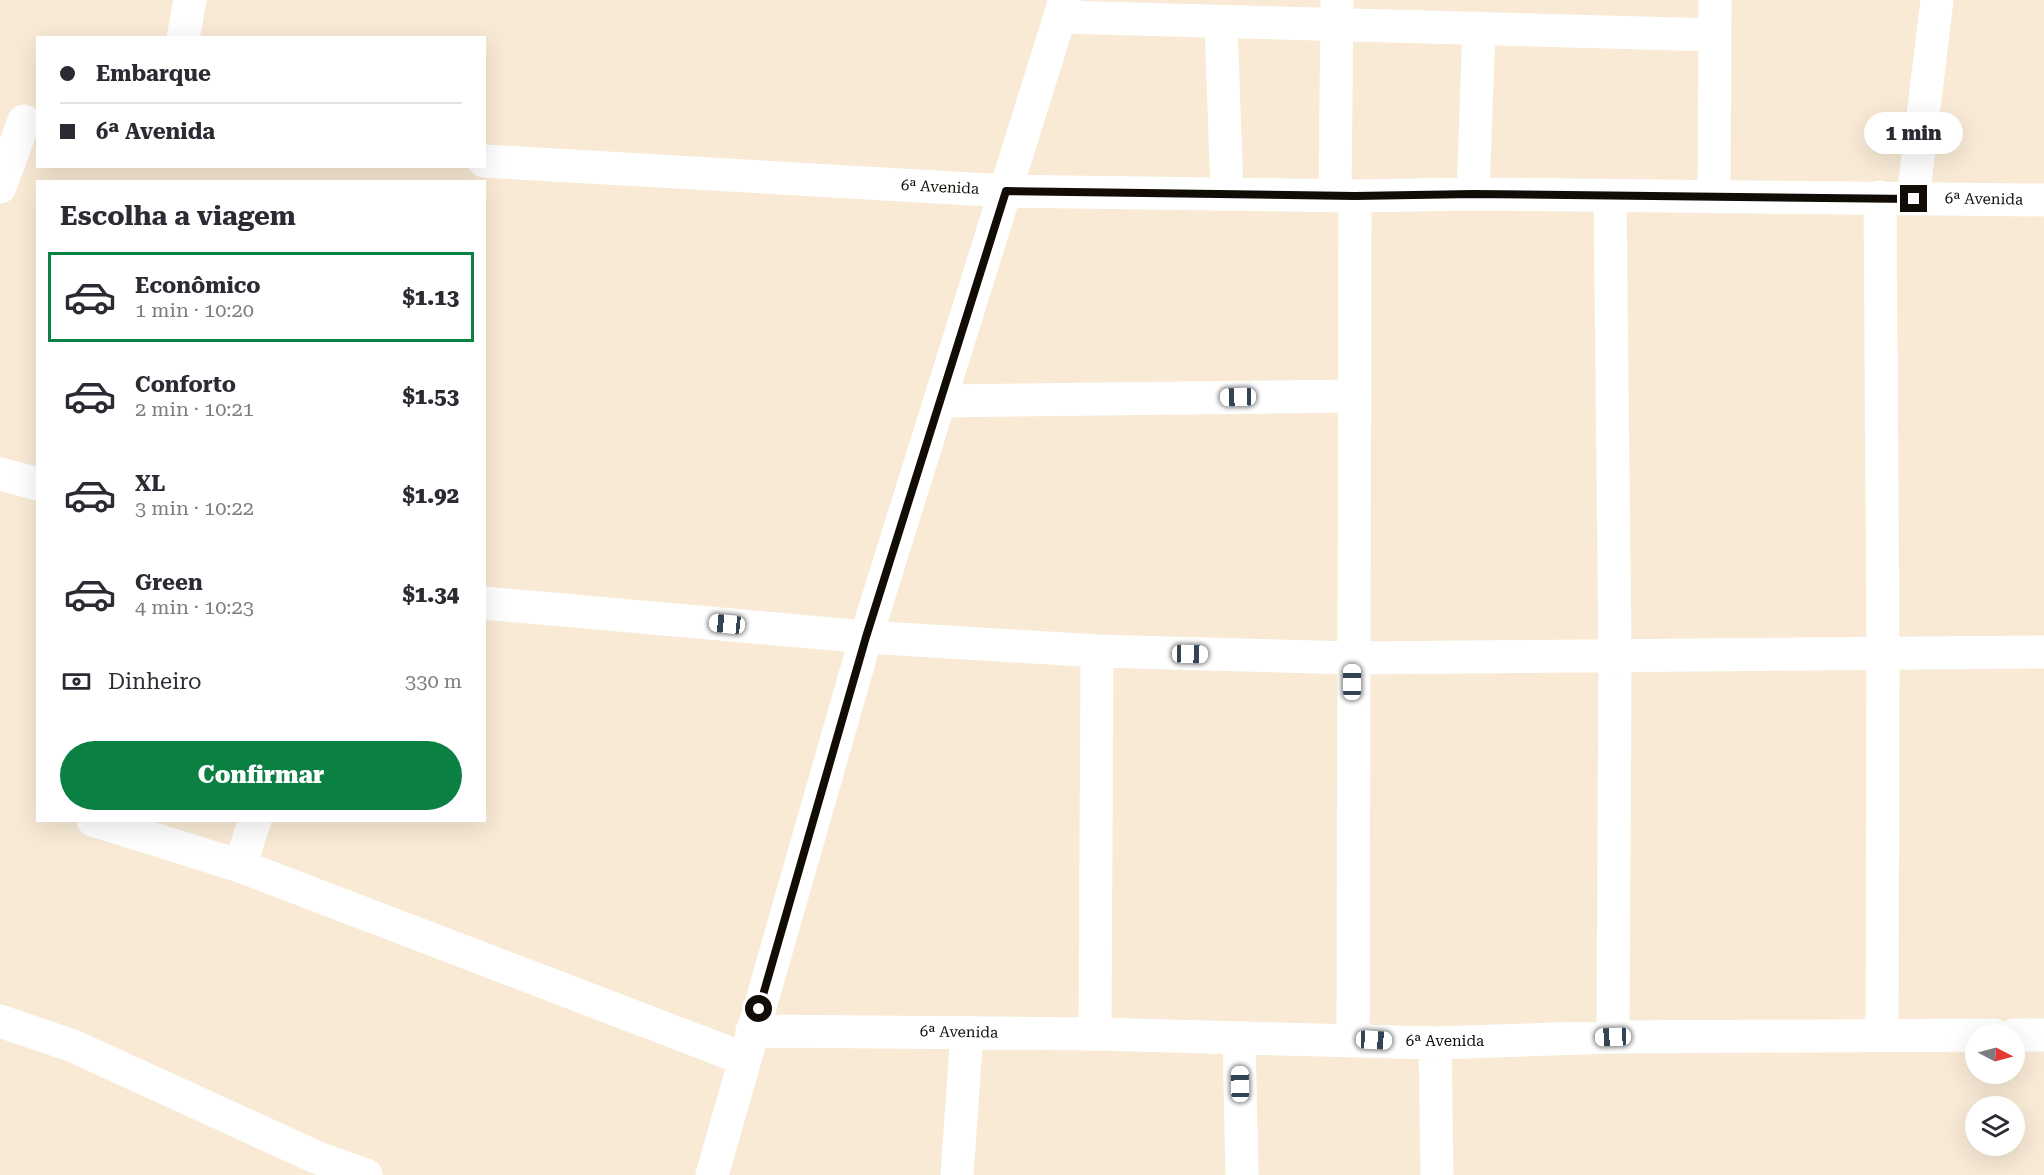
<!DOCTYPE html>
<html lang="pt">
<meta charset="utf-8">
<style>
body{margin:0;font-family:"Roboto Serif",serif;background:#f2f2f3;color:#2b2b33;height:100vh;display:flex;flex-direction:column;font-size:22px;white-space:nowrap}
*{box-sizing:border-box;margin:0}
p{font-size:20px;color:#7c7c81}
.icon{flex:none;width:33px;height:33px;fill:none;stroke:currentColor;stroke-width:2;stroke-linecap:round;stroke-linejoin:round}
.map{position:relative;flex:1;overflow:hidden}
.side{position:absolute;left:36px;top:180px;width:450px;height:642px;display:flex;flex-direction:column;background:#fff;border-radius:0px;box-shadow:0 6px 24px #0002}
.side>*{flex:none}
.hud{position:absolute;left:36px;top:36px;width:450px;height:132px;border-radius:0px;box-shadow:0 6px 24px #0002;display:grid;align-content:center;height:132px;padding:0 24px;background:#fff}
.needle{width:39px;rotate:96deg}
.controls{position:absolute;left:1965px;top:1024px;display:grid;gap:12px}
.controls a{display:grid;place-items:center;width:60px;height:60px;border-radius:50%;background:#fff;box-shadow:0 6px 24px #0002;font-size:30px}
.end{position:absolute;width:27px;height:27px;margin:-14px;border:8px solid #110c06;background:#fff;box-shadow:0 0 0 3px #fff}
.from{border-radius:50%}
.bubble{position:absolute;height:42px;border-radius:21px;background:#fff;box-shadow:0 6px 24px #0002;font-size:20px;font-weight:800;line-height:42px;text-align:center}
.car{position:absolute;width:18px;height:36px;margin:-18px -9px;border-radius:8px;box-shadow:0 0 4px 2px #0007;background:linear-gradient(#fff 24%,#345 0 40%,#fff 0 76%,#345 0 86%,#fff 0)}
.hud b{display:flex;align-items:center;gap:21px;height:57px;font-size:22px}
.hud b+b{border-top:2px solid #e1e1e2}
.hud i{width:15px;height:15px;background:#2b2b33}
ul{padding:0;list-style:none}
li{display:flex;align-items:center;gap:18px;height:90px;margin:0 12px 9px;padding:0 12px;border:3px solid transparent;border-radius:0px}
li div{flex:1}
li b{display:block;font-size:22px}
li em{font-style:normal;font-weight:800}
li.on{border-color:#0b8043}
li>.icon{width:54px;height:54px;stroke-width:1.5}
h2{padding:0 24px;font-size:27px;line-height:72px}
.pay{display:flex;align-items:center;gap:15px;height:66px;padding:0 24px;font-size:22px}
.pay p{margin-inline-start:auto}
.primary-button{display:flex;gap:12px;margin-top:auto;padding:12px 24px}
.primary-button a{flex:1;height:69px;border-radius:36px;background:#0b8043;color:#fff;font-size:24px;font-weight:800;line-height:69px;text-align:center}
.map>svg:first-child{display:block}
</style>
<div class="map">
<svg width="2044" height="1175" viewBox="0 0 2044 1175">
<rect width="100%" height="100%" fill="#f8ead5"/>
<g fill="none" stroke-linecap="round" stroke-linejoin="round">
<path stroke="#fff" stroke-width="33" d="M 1060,17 L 1715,35
M 1221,22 L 1227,194
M 183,38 L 190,0
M 484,161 L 1006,191 L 1355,196 L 1473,194 L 2044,200
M 0,187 L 24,121
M 1473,194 L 1479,28
M 1335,196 L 1337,0
M 1610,197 L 1615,655 L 1613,1037
M 1714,197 L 1715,0
M 1880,197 L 1883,652 L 1882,1035
M 1913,199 L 1937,0
M 940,401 L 1353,396
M 0,474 L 38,484
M 484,603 L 866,637 L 1097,651 L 1352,658 L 2044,652
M 93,820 L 240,866 L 745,1059
M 240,866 L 255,820
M 0,1021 L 73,1046 L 318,1158 L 366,1175
M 752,1031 L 1095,1034 L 1435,1043 L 1613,1037 L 1994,1035
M 1095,1034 L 1097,651
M 2014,1035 L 2044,1035
M 1239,1038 L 1242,1175
M 1353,1039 L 1355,196
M 1435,1043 L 1437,1175
M 712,1175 L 866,637 L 1065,0
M 957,1175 L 967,1032"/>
</g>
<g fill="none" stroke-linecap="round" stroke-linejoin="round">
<path stroke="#110c06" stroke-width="8" d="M 759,1009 L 866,637 L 1006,191 L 1355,196 L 1473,194 L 1914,199"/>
</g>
<g text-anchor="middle" stroke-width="6" stroke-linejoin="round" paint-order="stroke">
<g font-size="15" fill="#110c06" stroke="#fff">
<text transform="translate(940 187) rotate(3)" y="5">6ª Avenida</text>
<text transform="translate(1984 199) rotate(1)" y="5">6ª Avenida</text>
<text transform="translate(959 1032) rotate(1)" y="5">6ª Avenida</text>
<text x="1445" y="1046">6ª Avenida</text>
</g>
</g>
</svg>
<div class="controls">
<a><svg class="needle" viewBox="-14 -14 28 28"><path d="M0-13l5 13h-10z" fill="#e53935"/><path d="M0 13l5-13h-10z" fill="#7c7c81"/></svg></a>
<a><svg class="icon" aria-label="layers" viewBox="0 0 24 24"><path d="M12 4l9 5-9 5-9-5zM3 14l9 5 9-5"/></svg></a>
</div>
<i class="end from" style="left:759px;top:1009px"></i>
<i class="end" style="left:1914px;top:199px"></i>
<div class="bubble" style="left:1864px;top:112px;width:99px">1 min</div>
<i class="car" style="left:1238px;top:397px;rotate:269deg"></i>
<i class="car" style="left:727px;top:624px;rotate:276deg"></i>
<i class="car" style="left:1190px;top:654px;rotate:91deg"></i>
<i class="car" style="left:1352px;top:682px;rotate:0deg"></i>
<i class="car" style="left:1613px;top:1037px;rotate:268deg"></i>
<i class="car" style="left:1374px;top:1040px;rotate:93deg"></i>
<i class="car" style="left:1240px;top:1084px;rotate:359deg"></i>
<div class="hud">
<b><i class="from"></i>Embarque</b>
<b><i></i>6ª Avenida</b>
</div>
<section class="side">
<h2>Escolha a viagem</h2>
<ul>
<li class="on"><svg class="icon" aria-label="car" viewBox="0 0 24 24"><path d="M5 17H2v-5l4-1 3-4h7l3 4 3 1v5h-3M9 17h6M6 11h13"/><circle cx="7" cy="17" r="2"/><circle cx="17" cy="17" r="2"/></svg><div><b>Econômico</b><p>1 min · 10:20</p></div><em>$1.13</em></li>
<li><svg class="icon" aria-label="car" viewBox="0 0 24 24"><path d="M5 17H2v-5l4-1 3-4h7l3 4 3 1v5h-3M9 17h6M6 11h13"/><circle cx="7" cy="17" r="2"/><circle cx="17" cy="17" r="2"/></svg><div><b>Conforto</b><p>2 min · 10:21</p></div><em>$1.53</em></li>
<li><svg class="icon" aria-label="car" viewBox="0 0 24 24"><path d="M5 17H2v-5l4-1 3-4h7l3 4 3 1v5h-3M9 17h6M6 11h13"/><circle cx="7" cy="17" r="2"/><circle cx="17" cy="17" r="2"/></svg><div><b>XL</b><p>3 min · 10:22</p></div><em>$1.92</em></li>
<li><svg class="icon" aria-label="car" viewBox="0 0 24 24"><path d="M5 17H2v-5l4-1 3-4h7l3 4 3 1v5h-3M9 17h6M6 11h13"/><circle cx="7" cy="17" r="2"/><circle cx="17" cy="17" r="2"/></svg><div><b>Green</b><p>4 min · 10:23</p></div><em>$1.34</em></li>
</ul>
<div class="pay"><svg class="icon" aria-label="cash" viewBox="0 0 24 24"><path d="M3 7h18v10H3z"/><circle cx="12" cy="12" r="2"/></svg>Dinheiro<p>330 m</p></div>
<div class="primary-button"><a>Confirmar</a></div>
</section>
</div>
